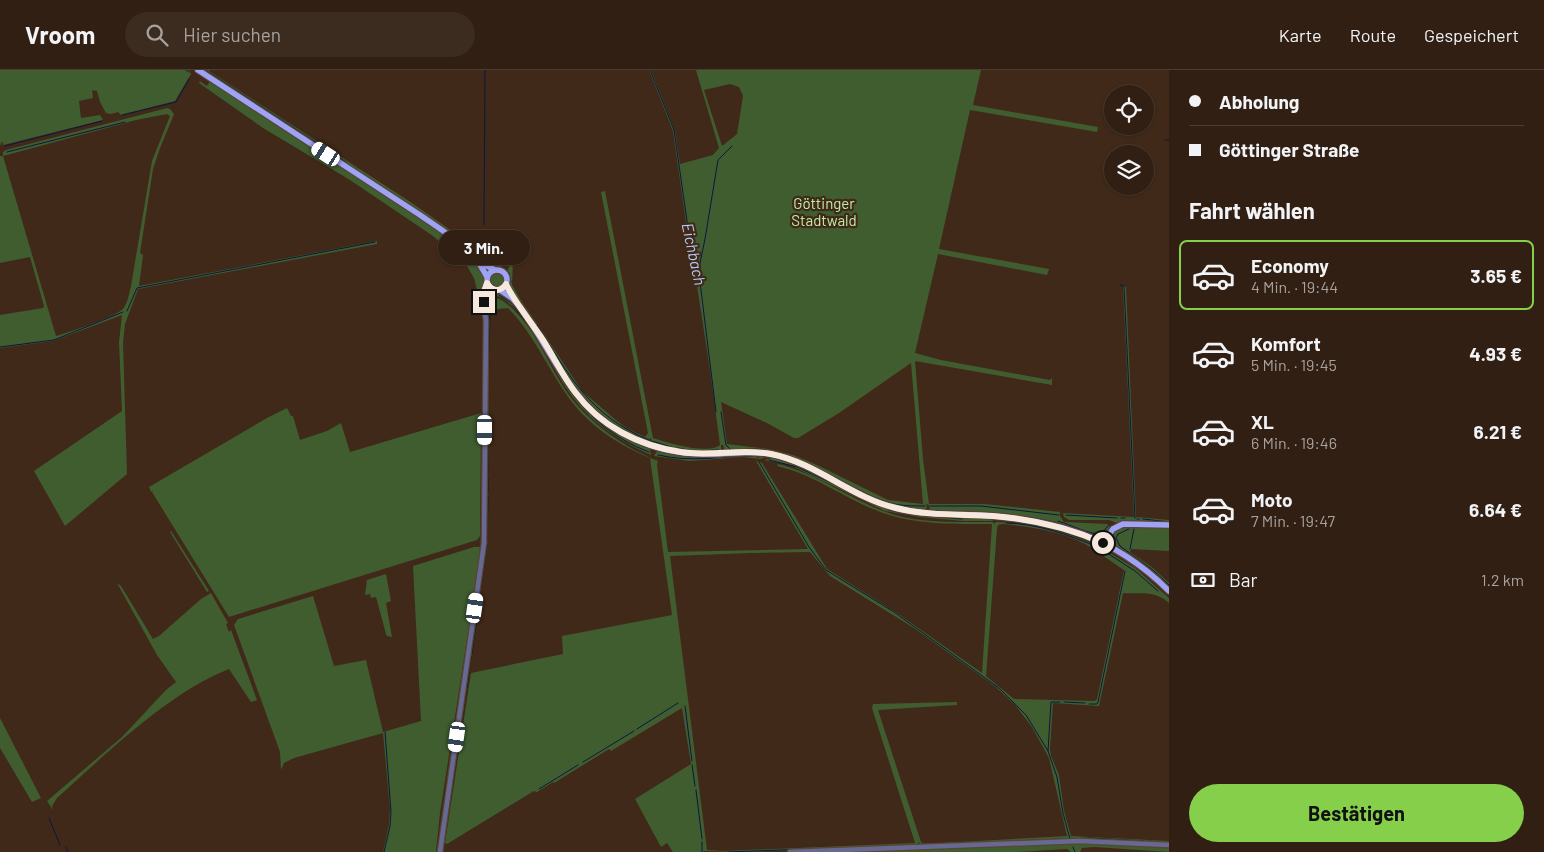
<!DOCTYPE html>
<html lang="de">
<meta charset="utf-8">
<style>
body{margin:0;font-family:Barlow,sans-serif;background:#3c2c20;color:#f1f3f6;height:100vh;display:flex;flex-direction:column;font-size:19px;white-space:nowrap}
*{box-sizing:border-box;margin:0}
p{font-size:16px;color:#a8a29f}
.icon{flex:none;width:28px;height:28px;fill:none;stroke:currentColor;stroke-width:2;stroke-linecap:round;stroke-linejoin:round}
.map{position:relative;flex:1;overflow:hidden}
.sheet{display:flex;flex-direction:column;background:#301f12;width:375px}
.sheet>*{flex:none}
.guide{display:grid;align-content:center;height:110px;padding:0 20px;background:#301f12}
.buttons{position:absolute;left:1104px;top:15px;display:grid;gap:10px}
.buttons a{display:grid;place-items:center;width:50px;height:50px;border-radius:50%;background:#301f12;box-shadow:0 1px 4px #0004,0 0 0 1px #4b3d32;font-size:25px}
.end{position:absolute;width:22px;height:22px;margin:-11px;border:6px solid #f7e8dd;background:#111;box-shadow:0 0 0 2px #111}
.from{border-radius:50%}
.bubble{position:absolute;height:35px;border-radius:18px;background:#301f12;box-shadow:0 1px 4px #0004,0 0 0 1px #4b3d32;font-size:16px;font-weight:700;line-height:35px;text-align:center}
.car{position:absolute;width:15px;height:30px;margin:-15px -8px;border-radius:6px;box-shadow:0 0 4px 1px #0007;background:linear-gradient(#fff 24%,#345 0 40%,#fff 0 76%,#345 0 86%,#fff 0)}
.guide b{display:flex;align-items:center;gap:18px;height:48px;font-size:19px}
.guide b+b{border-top:1px solid #4b3d32}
.guide i{width:12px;height:12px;background:#f1f3f6}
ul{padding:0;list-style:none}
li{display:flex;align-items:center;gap:15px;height:70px;margin:0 10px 8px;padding:0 10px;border:2px solid transparent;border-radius:8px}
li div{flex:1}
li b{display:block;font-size:19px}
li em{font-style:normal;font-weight:700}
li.selected{border-color:#86cf4b}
li>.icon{width:45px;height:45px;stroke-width:1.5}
h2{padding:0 20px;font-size:22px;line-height:60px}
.pay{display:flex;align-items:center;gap:12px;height:55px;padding:0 20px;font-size:19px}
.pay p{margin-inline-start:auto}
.action{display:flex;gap:10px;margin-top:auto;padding:10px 20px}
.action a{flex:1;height:58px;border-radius:30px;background:#86cf4b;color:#111;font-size:20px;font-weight:700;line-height:58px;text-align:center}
header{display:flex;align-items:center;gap:30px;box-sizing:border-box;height:70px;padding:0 25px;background:#301f12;border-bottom:1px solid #4b3d32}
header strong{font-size:24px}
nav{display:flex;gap:28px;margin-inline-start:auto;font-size:18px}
.search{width:350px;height:45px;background:#3c2c20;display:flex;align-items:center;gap:12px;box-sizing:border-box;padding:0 18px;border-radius:28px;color:#a8a29f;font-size:19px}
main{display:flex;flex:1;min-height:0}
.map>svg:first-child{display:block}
</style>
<header>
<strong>Vroom</strong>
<div class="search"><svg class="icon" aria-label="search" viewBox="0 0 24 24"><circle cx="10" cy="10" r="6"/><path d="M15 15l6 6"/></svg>Hier suchen</div>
<nav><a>Karte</a><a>Route</a><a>Gespeichert</a></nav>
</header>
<main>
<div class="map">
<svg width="1169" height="782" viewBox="0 0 1169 782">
<rect width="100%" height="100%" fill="#402918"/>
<path fill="#405d30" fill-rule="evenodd" d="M 0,0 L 189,0 L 191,4 L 175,31 L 121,45 L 118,42 L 111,44 L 106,43 L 100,32 L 97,21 L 92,20 L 93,28 L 79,31 L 81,48 L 100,45 L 103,50 L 3,75 L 2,71 L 0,76 Z
M 201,0 L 210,0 L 209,1 L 412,133 L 449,159 L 469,177 L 483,160 L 483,174 L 502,189 L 504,187 L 505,195 L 497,198 L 482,192 L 465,176 Z
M 649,0 L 651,0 L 675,61 L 680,94 L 713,85 L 719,78 L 696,0 L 981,0 L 973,35 L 1098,57 L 1097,62 L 970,40 L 939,179 L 1049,199 L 1047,205 L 938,184 L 915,283 L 941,290 L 1050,310 L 1052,308 L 1052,315 L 915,291 L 923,389 L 929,434 L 984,434 L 1060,442 L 1060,446 L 1064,452 L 1107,454 L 1110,458 C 1107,460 1104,464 1101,465 C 1095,467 1062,453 1053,451 C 1013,442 971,443 930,441 L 929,435 L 926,434 L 927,438 L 924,440 L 911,439 L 887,433 L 793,388 L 725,381 L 723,375 L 721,375 L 721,381 L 718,382 L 691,382 L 652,375 L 651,368 L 650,368 L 649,372 C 592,358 566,302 537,257 C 528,245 516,233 511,219 C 510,214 507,205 508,200 C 509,195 511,194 510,189 C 503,179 490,173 488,161 C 493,173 506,179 513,190 L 512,215 L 520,229 L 583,322 L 617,351 L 628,359 L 645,367 L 648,363 L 601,122 L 605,121 L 653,368 C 668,373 708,385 720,375 L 710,300 L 696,209 L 690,181 L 673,61 ZM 730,14 L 739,17 L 743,26 L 737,64 L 722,76 L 704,20 ZM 911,293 L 923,434 L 888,430 L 817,395 L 793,385 L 768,379 L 727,374 L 721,332 L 767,353 L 794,368 L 798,368 L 839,343 Z
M 200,11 L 207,16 L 210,11 L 412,142 L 454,172 L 480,197 L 485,213 L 479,228 L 474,208 L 467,196 L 433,166 L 350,110 L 263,58 L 199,13 Z
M 167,38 L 170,39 L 174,44 L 160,78 L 153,99 L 140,183 L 143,185 L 139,216 L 377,171 L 377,174 L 138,219 L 125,254 L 123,273 L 127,404 L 65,456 L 34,401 L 122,341 L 119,272 L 122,245 L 53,271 L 0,278 L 0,245 L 43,238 L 44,236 L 30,187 L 0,193 L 0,82 L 0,86 L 3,86 L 3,82 L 6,80 ZM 167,44 L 170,46 L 152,91 L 131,216 C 129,223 128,233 123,239 C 115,247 70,262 56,266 L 3,86 L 136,50 Z
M489 210a8 8 0 1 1 16 0a8 8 0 1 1-16 0Z
M 1123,216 L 1126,217 L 1136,447 L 1169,450 L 1169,453 L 1134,451 L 1117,453 L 1109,450 L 1069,450 L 1064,447 L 1063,443 L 1134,447 Z
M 496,222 L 506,226 L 515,235 L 592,344 L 621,366 L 650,379 L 651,385 C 619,371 589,351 569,322 C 549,294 531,247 502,228 C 499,226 495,225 491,223 Z
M 489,226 C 493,228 499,228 503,231 C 535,254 547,295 569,325 C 591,354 625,378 658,391 L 657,395 L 668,482 L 808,479 L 756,391 L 762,393 L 827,499 L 897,543 L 982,603 L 992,454 C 954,454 913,455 878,441 C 844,428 813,404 777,396 L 778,394 C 815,403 847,427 883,441 C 915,454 960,452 993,452 L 994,454 L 996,452 C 1032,453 1065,461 1099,477 L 1097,482 L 1103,485 L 1103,479 L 1135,498 L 1169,528 L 1169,533 C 1155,520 1141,524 1123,523 L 1099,636 L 1053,633 L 1050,679 L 1051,686 L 1059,705 L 1064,741 L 1071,766 L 1169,771 L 1169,773 L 1091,769 L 921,775 L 919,772 L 916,776 L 747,782 L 704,781 L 703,782 L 673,782 L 667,773 L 661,777 L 635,729 L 691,694 L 682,638 L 611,681 L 609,679 L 554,713 L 553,712 L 537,722 L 534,721 L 447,774 L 445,773 L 471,603 L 563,584 L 562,566 L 672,545 L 650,388 C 621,376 592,358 572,332 C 549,302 535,265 508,238 L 487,240 L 487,229 ZM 1003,454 C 1031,457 1059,460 1085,474 C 1098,481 1111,492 1124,500 L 1097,629 L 1095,631 L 1014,629 L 986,606 L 997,459 L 998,455 ZM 810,482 L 830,506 L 914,558 L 996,617 L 1016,636 L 1032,657 L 1049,688 L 1067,766 L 923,774 L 921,772 L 878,640 L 957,635 L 957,632 L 873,634 L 872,638 L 915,773 L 723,781 L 707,780 L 670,486 L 751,483 Z
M 287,338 L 291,346 L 293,346 L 300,370 L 327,361 L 341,353 L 350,382 L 481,343 L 480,466 L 477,470 L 229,547 L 152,422 L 154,420 L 151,422 L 149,417 L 267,348 Z
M 657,381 C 694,389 731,383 769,386 L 760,389 L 742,387 L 690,391 L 654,386 Z
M 776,387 L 802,396 L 889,438 L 992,448 L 993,451 L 963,451 L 920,447 L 885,441 L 790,395 L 764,390 Z
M 1125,456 L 1169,457 L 1169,481 L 1131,479 L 1130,482 L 1153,498 L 1169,513 L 1169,518 L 1139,492 L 1113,474 L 1111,471 C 1112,462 1118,459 1125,456 Z
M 171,461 L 209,521 L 207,522 L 170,462 Z
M 474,477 L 480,477 L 476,511 L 440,743 L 436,781 L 436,782 L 383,782 L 389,755 L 390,739 L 383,663 L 294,688 L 284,693 L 281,700 L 280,682 L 234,555 L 238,549 L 313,526 L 334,596 L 366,590 L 383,662 L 421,651 L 413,496 Z
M 386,504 L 391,531 L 386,533 L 392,567 L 387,566 L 386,564 L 376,527 L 371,528 L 370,524 L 365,525 L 367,510 Z
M 117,513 L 121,516 L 153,569 L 159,566 L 201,529 L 211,523 L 228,553 L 226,554 L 229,562 L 231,560 L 257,630 L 251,632 L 229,599 C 168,623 106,684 57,728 L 52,736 L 53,740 L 47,731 L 122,667 L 166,620 L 176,612 L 157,585 Z
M 0,648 L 41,728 L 32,732 L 0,678 Z
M 1082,773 L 1169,777 L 1169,782 L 1094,777 L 1082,778 L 1080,782 L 1071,782 L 1067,779 L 1018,782 L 834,782 Z"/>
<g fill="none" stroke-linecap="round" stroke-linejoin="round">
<path stroke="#081840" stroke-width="1" d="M 186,0 L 189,2
M 650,0 L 674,60 L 692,186 L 695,196 L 699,201
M 207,1 L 346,92
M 122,45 L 176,32 L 189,9
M 1165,70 L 1169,70
M 5,76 L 102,51
M 7,82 L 125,52
M 484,155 L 485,0
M 484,180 L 484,191 L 488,193
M 492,195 L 498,196 L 504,194
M 509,203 L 511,212
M 494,215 L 496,217
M 1120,215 L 1124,216 L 1135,448
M 499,225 L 511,233 L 531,258
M 488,238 L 489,227
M 127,241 L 137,218 L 375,172
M 537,255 C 569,305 590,346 649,370
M 0,277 L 54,270 L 123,242
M 489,282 L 490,244
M 565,313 C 584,344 614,369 649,382
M 488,320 L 489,289
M 488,336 L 488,323
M 716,342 L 700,212 L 700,193 L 705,169 L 718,90 L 732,76
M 721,342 L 726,375 L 730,379
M 488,369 L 488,339
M 652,371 L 674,378
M 678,378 L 692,381
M 760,379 L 775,382
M 726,380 L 758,379
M 696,381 L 718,380
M 780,383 C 818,394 849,419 886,432 C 899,436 912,436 925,436
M 658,385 C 693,393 719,386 753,386
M 757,387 L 759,387
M 769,390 L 797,397 L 889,440 L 907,444 L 962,449
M 759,392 L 809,477 L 826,500 L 894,542 L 999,618 L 1026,645 L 1048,681
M 488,403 L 488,372
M 488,421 L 488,407
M 930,436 L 981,436 L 1059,445
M 1066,445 L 1117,448
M 1121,448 L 1125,448
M 1137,449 L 1139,449
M 1143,449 L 1169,452
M 1058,451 C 1072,455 1087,464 1101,464 L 1108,456
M 1006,453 C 1038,454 1067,464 1097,477
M 1129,459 L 1118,464 L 1116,468 L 1120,476 L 1153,500 L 1169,515
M 487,471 L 488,426
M 1130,479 L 1134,459
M 1104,481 L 1135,501 L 1158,521
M 479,530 L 487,475
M 472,583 L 479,533
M 467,618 L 471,587
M 1060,632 L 1051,632 L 1048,681 L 1057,707 L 1063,743 L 1070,769
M 1064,632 L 1085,633
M 1089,634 L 1097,634 L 1098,632 L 1125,501
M 685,636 L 692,691
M 637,659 L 678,633
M 583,692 L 634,661
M 692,695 L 695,716
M 539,719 L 578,695
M 696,720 L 702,769
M 448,746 L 466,621
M 49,748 L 60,775
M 1066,769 L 1091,768 L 1144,771
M 444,770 L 447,749
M 1149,771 L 1169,773
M 922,775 L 1062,769
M 66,777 L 68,782
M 1073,777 L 1075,782
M 384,782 L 390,756 L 391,742 L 385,662
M 702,782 L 702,772
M 728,782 L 917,775"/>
<g stroke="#5a4434" stroke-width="7">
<path id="minor" d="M 482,226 L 487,213
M 440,782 L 484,473 L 486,251 C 485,240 480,226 492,219
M 790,782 L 1079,771 L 1169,775"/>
</g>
<g stroke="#5a4434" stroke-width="8">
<path id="major" d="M 198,0 L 420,145 C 437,157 468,176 479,193 C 482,198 485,203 487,207
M 479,192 L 495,200
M487 210a10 10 0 1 1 20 0a10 10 0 1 1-20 0Z
M 500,220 L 512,228 L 520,237 C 549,276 569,329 611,356 C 639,374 670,384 703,384 C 727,385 748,380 771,384 C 815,393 849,425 892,437 C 919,445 950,444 978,445 C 1054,449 1114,466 1169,521
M 1103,473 L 1113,459 L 1123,454 L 1169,455"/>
</g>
<use href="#minor" stroke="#666a92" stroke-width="4.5"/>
<use href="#major" stroke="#9ea3f6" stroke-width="5.5"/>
</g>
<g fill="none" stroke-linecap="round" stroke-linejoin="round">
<path stroke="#f7e8dd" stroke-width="6" d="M 484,232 L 484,239 L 482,227 L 487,213 C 492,222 501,222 506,214 C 515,233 529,249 541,267 C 553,285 562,305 575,322 C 600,356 639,376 681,382 C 711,387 741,378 771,384 C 817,393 852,428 896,438 C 927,446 961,444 993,446 C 1032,449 1067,457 1103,473"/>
</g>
<g text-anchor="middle" stroke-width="4.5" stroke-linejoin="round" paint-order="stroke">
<g font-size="15" fill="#beefa5" stroke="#402918">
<text x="824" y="139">Göttinger<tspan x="824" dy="17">Stadtwald</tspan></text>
</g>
<g font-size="16" font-style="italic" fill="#b6ccf7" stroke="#402918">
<text transform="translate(694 184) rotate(78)" y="6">Eichbach</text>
</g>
</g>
</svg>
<div class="buttons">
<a><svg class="icon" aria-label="locate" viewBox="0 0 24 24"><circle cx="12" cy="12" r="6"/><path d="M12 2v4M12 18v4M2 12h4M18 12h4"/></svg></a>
<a><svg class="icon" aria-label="layers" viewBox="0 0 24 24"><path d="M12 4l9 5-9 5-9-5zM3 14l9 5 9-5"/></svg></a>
</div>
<i class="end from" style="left:1103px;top:473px"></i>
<i class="end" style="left:484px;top:232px"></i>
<div class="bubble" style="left:438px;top:160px;width:92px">3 Min.</div>
<i class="car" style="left:326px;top:84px;rotate:303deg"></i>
<i class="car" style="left:485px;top:360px;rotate:180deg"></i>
<i class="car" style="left:475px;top:538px;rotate:8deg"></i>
<i class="car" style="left:457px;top:667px;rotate:188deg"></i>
</div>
<section class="sheet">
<div class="guide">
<b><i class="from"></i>Abholung</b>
<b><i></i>Göttinger Straße</b>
</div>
<h2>Fahrt wählen</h2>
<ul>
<li class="selected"><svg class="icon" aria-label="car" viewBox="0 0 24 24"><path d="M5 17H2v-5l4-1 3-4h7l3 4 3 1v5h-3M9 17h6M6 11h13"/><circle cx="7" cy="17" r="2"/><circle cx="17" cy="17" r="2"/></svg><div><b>Economy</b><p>4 Min. · 19:44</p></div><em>3.65 €</em></li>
<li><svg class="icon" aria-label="car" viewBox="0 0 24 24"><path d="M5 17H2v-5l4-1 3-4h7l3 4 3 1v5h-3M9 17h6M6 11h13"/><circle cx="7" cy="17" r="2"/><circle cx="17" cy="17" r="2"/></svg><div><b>Komfort</b><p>5 Min. · 19:45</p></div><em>4.93 €</em></li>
<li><svg class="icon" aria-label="car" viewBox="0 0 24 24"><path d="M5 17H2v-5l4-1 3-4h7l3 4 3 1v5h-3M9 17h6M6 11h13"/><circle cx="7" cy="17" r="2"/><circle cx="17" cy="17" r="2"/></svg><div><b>XL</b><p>6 Min. · 19:46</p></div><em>6.21 €</em></li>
<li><svg class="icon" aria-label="car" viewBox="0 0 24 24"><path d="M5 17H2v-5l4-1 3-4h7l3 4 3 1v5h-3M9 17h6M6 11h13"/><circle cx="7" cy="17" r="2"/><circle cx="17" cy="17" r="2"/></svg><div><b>Moto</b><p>7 Min. · 19:47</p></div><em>6.64 €</em></li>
</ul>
<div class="pay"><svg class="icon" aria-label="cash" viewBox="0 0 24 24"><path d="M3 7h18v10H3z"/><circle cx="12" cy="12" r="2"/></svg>Bar<p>1.2 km</p></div>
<div class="action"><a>Bestätigen</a></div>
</section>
</main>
